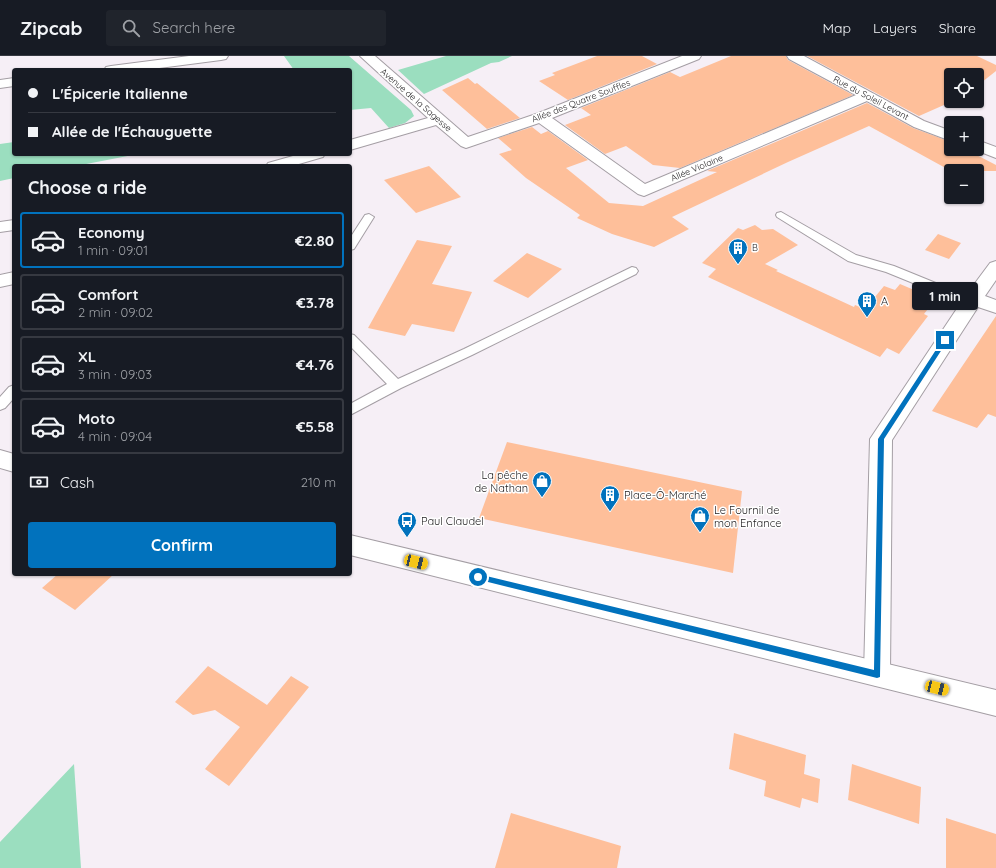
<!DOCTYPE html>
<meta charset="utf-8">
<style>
body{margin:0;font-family:Quicksand,sans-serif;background:#20242c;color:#f1f3f6;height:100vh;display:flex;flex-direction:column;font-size:15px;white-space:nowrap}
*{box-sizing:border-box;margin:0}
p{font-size:13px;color:#9ea1a6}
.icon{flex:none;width:22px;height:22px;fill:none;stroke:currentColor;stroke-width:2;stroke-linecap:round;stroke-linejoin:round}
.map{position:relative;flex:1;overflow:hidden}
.drawer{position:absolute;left:12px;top:108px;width:340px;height:412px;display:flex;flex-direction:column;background:#171b24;border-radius:4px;box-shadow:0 1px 3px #0004}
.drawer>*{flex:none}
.banner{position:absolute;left:12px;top:12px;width:340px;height:88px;border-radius:4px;box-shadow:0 1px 3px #0004;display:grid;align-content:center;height:88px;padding:0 16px;background:#171b24}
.buttons{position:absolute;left:944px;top:12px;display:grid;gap:8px}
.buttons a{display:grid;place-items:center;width:40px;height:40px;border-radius:4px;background:#171b24;box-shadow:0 1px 3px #0004;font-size:20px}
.end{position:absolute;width:18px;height:18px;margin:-9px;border:5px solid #0172bd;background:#fff;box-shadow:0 0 0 2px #fff}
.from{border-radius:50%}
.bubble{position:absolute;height:28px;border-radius:4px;background:#171b24;box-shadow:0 1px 3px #0004;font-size:13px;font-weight:700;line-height:28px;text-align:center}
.car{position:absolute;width:12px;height:24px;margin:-12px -6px;border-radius:5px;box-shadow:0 0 3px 1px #0007;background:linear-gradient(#f5c518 24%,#345 0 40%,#f5c518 0 76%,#345 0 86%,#f5c518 0)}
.banner b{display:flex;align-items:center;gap:14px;height:38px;font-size:15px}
.banner b+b{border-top:1px solid #363941}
.banner i{width:10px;height:10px;background:#f1f3f6}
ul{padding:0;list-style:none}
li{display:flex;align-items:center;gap:12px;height:56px;margin:0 8px 6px;padding:0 8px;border:2px solid #363941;border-radius:4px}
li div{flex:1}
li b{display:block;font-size:15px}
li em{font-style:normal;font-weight:700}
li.on{border-color:#0172bd}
li>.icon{width:36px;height:36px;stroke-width:1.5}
h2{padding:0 16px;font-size:18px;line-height:48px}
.pay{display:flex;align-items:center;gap:10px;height:44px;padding:0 16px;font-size:15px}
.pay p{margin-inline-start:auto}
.primary-button{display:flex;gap:8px;margin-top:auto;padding:8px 16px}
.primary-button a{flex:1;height:46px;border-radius:4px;background:#0172bd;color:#fff;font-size:16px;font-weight:700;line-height:46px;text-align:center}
header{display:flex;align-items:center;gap:24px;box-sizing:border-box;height:56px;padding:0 20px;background:#171b24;border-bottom:1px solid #363941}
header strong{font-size:19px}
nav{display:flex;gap:22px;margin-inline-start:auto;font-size:14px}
.search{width:280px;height:36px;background:#20242c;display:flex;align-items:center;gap:10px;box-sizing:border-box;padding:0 14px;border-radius:4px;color:#9ea1a6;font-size:15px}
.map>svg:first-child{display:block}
</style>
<header>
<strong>Zipcab</strong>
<div class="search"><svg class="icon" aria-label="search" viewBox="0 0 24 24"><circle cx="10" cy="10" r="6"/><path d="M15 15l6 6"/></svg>Search here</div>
<nav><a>Map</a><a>Layers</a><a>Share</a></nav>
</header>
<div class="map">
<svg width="996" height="812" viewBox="0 0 996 812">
<rect width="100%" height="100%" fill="#f6eff6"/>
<path fill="#9bdebf" d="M 284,0 L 349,0 L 411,54 L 414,60 L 405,67 L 389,72 L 371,52 L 350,54 L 350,14 L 294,14 Z
M 446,0 L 512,0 L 499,6 L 491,7 L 424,38 L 398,14 Z
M 14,86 L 14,98 L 138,98 L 76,110 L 14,110 L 14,122 L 0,125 L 0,88 Z
M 74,708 L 81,812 L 0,812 L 0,786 Z"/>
<path fill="#febf9a" d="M 597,0 L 642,0 L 657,8 L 568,44 L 539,25 L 555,19 L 552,17 Z
M 731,0 L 786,0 L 788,4 L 853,39 L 680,112 L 653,109 L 626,90 L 605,98 L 565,69 L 591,59 L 581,52 L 670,16 L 680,21 Z
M 807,0 L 977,0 L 996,9 L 996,15 L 977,30 L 977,19 L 951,19 L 951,45 L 953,45 L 919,60 Z
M 468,22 L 475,28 L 477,27 L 520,62 L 487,73 L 442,34 Z
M 867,47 L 913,72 L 951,86 L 951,93 L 965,93 L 996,109 L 996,115 L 951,115 L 869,70 L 788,106 L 672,161 L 689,173 L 654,191 L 612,178 L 577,162 L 580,159 L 526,122 L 499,98 L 512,94 L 498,82 L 532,71 L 541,78 L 548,75 L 588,104 L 566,112 L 609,147 L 643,150 L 717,116 L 707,115 Z
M 429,110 L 461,141 L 416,157 L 384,124 Z
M 755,169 L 762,174 L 773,173 L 798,189 L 765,208 L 778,214 L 776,215 L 854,251 L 855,249 L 865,253 L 884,230 L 895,234 L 900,228 L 933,242 L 928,248 L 931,249 L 924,258 L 928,260 L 899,298 L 887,292 L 880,301 L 708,221 L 716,213 L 702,207 L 738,172 L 743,174 Z
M 938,178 L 961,187 L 949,203 L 925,194 Z
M 417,184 L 452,190 L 432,228 L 472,236 L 454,276 L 412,268 L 405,280 L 368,272 Z
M 527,197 L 562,213 L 528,242 L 493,225 Z
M 996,260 L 996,361 L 988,358 L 977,372 L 932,355 Z
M 507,386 L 742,435 L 733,517 L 479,462 Z
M 58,518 L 114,518 L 75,554 L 42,532 Z
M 208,610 L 267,649 L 291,620 L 309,631 L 229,730 L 205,713 L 240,671 L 215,654 L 193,659 L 175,646 Z
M 734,677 L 806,699 L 804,718 L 820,723 L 818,747 L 802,742 L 800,752 L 764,740 L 766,725 L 729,713 Z
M 852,708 L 921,731 L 919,768 L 848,744 Z
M 511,757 L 621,790 L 617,812 L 495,812 Z
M 946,762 L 996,778 L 996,812 L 946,812 Z"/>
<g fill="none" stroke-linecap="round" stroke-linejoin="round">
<g stroke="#a49ea4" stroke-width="2">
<path id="lane" d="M 781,156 L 856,199 L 894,210 L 975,243 L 977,246 L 975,249 L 967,249 L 886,216 L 848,205 L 777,161 L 776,159 L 777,157 Z
M 369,158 L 374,161 L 354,193 L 350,194 L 350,182 L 365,159 Z
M 632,211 L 636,212 L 638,215 L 636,218 L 472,299 L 401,332 L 350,359 L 350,348 L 387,328 L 350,290 L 350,278 L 354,279 L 398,323 L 464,293 Z
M 14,329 L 14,342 L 5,352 L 0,354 L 0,341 L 9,331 Z"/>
</g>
<g stroke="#a49ea4" stroke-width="2">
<path id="street" d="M 189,0 L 228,0 L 226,3 L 221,4 L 144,14 L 104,14 L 106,11 L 111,10 Z
M 360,0 L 375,0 L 468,81 L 536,58 L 682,0 L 701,0 L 699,3 L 552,62 L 645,128 L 856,39 L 789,3 L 787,0 L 804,0 L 924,65 L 951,75 L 951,85 L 914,71 L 867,45 L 644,140 L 638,138 L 539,67 L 466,92 L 461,90 L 436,69 L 350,94 L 350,84 L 428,62 Z
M 14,22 L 14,30 L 0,32 L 0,24 Z
M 977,84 L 996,91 L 996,102 L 973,93 L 977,93 Z
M 300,98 L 325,98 L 323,101 L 292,110 L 266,110 L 268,107 Z
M 14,164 L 14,174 L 0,176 L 0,166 Z
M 996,205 L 996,224 L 985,240 L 996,244 L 996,257 L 978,251 L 892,384 L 890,618 L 886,627 L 877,630 L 868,627 L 864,618 L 870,383 L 964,242 L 990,207 Z
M 14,216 L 14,228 L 0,231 L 0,219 Z"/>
</g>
<g stroke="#a49ea4" stroke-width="2">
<path id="secondary" d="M 0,394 L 14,398 L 14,416 L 0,412 Z
M 350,479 L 996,634 L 996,660 L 350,499 Z"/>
</g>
<use href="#lane" fill="#fff" fill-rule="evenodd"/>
<use href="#street" fill="#fff" fill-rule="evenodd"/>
<use href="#secondary" fill="#fff" fill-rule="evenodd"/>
</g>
<path fill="#0172bd" d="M 943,283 L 948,284 L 884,383 L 880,621 L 877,622 L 476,523 L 476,519 L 478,518 L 874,614 L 878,383 Z"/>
<defs>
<g id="building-pin" transform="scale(1)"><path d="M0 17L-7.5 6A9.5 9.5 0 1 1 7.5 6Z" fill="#0172bd" stroke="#fff"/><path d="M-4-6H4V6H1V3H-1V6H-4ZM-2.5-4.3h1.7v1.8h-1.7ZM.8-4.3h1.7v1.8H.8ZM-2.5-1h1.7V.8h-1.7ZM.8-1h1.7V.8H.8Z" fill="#fff"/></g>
<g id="shop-pin" transform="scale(1)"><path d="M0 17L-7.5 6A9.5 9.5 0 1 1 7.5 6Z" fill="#0172bd" stroke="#fff"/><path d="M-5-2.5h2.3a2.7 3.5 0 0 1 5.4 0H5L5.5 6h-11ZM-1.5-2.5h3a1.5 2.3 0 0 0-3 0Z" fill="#fff"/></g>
<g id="bus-pin" transform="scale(1)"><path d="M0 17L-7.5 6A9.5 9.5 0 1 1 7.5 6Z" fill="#0172bd" stroke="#fff"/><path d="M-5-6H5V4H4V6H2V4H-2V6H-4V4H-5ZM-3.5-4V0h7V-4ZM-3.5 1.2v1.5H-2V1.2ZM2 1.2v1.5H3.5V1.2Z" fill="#fff"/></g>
</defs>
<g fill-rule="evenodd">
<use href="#building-pin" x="738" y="192"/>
<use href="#building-pin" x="867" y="245"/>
<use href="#shop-pin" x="542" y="425"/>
<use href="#building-pin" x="610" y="439"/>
<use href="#shop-pin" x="700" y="460"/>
<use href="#bus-pin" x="407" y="465"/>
</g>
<g text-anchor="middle" stroke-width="3" stroke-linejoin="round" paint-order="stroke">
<g font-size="9" fill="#252325" stroke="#fff">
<text transform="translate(871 42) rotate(28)" y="3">Rue du Soleil Levant</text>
<text transform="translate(416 44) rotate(41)" y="3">Avenue de la Sagesse</text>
<text transform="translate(581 45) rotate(-21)" y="3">Allée des Quatre Souffles</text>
<text transform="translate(697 112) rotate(-23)" y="3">Allée Violaine</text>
</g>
<g font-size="9" fill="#252325" stroke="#fff" text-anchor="start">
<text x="752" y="195">B</text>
</g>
<g font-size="11" fill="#252325" stroke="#fff" text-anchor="start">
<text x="881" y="249">A</text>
<text x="528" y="423" text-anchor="end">La pêche<tspan x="528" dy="13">de Nathan</tspan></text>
<text x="624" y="443">Place-Ô-Marché</text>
<text x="714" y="458">Le Fournil de<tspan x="714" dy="13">mon Enfance</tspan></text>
<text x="421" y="469">Paul Claudel</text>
</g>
</g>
</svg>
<div class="buttons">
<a><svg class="icon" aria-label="locate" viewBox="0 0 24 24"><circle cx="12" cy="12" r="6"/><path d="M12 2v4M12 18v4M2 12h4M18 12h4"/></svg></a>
<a>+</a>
<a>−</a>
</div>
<i class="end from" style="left:478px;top:521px"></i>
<i class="end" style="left:945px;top:284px"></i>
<div class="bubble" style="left:912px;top:226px;width:66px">1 min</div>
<i class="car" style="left:416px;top:506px;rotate:104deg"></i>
<i class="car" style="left:937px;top:632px;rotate:104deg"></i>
<div class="banner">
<b><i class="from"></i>L'Épicerie Italienne</b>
<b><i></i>Allée de l'Échauguette</b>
</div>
<section class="drawer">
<h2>Choose a ride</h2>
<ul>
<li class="on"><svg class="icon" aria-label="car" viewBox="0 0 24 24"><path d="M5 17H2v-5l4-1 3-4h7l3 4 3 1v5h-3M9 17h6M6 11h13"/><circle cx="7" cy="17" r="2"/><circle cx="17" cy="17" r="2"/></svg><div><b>Economy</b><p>1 min · 09:01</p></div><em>€2.80</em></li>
<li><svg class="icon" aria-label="car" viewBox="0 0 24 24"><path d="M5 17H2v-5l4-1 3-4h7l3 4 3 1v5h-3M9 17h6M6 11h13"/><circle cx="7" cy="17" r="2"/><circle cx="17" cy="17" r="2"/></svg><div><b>Comfort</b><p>2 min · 09:02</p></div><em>€3.78</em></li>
<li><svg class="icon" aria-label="car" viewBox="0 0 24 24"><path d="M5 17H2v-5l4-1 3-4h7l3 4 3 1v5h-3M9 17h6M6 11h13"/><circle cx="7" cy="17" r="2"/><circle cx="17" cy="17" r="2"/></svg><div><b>XL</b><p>3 min · 09:03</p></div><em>€4.76</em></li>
<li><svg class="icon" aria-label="car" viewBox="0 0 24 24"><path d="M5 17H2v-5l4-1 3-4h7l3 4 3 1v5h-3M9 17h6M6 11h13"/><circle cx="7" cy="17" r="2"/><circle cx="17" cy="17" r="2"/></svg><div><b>Moto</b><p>4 min · 09:04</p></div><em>€5.58</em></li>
</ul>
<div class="pay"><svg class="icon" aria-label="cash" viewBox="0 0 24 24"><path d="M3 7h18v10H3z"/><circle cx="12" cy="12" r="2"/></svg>Cash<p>210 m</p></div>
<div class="primary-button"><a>Confirm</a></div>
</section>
</div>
